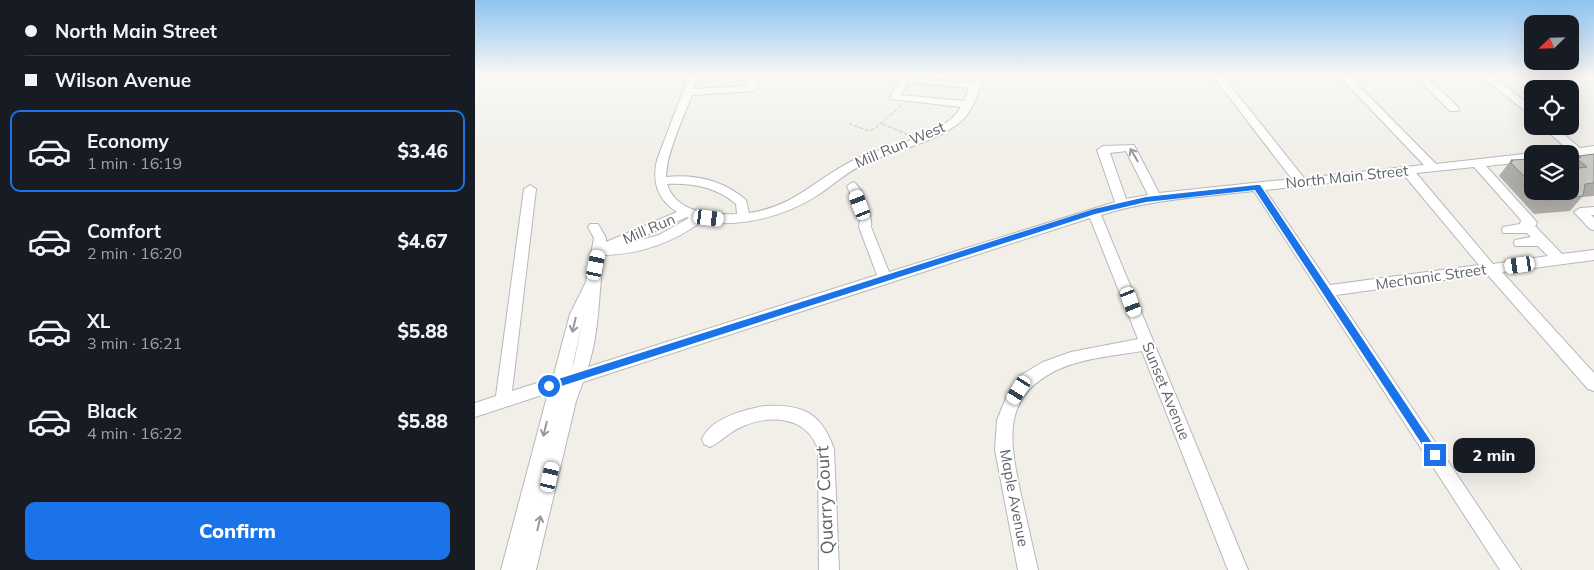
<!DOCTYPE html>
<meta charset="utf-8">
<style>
body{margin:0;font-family:Mulish,sans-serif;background:#242831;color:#f1f3f6;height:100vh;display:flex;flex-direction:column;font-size:19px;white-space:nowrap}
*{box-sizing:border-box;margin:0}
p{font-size:16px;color:#9ea1a6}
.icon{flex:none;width:28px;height:28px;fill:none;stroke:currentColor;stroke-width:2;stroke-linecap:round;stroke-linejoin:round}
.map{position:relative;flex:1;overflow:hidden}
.drawer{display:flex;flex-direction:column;background:#171b24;width:475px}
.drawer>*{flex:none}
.banner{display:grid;align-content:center;height:110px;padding:0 25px;background:#171b24}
.needle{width:32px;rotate:247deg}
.buttons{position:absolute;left:1049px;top:15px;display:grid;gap:10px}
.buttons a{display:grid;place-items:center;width:55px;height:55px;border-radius:10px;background:#171b24;box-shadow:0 5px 20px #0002;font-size:25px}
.end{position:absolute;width:22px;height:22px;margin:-11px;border:6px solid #1a73e8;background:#fff;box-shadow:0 0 0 2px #fff}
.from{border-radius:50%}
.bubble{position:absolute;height:35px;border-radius:10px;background:#171b24;box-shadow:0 5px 20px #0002;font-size:16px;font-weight:800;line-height:35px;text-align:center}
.car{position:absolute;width:15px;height:30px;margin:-15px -8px;border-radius:6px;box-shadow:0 0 4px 1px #0007;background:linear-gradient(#fff 24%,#345 0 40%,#fff 0 76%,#345 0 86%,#fff 0)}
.banner b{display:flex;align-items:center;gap:18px;height:48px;font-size:19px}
.banner b+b{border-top:1px solid #363941}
.banner i{width:12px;height:12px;background:#f1f3f6}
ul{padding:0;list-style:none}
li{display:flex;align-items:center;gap:15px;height:82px;margin:0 10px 8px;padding:0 15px;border:2px solid transparent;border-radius:10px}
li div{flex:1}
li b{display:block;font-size:19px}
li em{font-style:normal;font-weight:800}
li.current{border-color:#1a73e8}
li>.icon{width:45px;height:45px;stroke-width:1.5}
.primary-button{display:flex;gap:10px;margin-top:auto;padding:10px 25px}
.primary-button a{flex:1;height:58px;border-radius:10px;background:#1a73e8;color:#fff;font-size:20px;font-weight:800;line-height:58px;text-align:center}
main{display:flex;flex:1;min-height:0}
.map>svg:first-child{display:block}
</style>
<main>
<section class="drawer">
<div class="banner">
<b><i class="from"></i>North Main Street</b>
<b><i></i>Wilson Avenue</b>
</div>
<ul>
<li class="current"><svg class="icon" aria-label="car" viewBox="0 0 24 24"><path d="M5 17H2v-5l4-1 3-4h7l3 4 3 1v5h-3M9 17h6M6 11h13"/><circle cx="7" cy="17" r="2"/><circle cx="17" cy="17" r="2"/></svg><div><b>Economy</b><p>1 min · 16:19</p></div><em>$3.46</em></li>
<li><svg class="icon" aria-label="car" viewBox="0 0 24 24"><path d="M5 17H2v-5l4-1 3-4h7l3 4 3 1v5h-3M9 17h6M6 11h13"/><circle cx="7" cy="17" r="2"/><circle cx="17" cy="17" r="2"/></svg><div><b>Comfort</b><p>2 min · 16:20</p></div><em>$4.67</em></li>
<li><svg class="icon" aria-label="car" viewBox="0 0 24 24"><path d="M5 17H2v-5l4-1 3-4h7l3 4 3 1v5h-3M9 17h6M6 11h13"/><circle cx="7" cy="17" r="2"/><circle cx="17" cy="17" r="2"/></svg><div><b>XL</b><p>3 min · 16:21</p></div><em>$5.88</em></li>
<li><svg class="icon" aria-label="car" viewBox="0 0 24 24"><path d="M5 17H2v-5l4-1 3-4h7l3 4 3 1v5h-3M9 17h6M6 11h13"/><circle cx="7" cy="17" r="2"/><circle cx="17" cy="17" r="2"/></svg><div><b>Black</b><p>4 min · 16:22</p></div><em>$5.88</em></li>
</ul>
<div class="primary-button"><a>Confirm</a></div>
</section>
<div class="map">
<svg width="1119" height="570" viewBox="0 0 1119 570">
<rect width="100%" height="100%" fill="#f1efe8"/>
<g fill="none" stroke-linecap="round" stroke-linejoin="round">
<g stroke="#b5b8bc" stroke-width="2">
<path id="minor" d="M 214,75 L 224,75 L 219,89 L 271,86 L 275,75 L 285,75 L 279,91 L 217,95 C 208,119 192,151 191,177 C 221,174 249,181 271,200 L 274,213 C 321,206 340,179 379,160 C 409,145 469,138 486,107 L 416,99 L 415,97 L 426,77 L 496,83 L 499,75 L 509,75 C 503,91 499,111 485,122 C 459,144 421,149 391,163 C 373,171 359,184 343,195 C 309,217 267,227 226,222 C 197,243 165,254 129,255 C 123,292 125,331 113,367 L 402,275 L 384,227 L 385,220 L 372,186 L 378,182 C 387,185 398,218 396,227 L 414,272 L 640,202 L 622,150 L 628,146 L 659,145 L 684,193 L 817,179 L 737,75 L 747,75 L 829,178 L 949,165 L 863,75 L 873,75 L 961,164 L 1058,153 L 1059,154 L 1058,154 L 1058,161 L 1011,166 L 1060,220 L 1062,223 L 1060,226 L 1087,254 L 1119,250 L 1119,260 L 1027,272 L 1119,373 L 1119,391 L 1113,389 L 1012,274 L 861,295 L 1046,570 L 1025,570 L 779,191 C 728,197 676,199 626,215 L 773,570 L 753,570 L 667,351 C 638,356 605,358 578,372 C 524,400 536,446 546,495 C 552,520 557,545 563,570 L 543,570 L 520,450 L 522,420 L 534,391 L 548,374 L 568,362 L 596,352 L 663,339 L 615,218 L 108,382 L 101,401 L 61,570 L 26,570 L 73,393 L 0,417 L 0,403 L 21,396 L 49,189 L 55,185 L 61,189 L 37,391 L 78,378 L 95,314 L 111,282 L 119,238 L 113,227 L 115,224 L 123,224 L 131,238 L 131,242 L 202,212 C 182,199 177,182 182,160 ZM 433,82 L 494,88 L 489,101 L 426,95 ZM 651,151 L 673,195 L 651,199 L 635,153 ZM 999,167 L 1046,220 L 1045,224 L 1028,227 L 1027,230 L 1028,233 L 1052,233 L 1056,237 L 1040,240 L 1039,243 L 1040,246 L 1063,246 L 1073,256 L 1018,264 L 941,173 ZM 929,175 L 1004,265 L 855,285 L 790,190 ZM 192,184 C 218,183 241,187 261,204 L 262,214 C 236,215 201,213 192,184 ZM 212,217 L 214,218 L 184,235 L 151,244 ZM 109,314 L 99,362 L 95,372 L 97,368 Z
M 939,75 L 949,75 L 983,107 L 984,109 L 983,111 L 975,111 Z
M 1005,75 L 1016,75 L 1058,108 L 1058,117 Z
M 1067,126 L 1079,126 L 1105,148 L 1119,146 L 1119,154 L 1095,157 L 1095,154 L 1083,154 L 1084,151 L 1093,150 Z
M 1119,207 L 1119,215 L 1116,215 L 1119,218 L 1119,230 L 1115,229 L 1099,212 L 1105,208 Z
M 289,406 C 327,404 346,412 359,449 L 364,570 L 344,570 L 343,449 C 331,415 293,414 264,428 C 253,433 246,442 235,447 L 229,444 L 227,439 C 236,418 268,410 289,406 Z"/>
</g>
<path stroke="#9cc7a9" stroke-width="1" stroke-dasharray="4 2" stroke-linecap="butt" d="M 376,122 L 375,124 L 394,131 L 399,129 L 427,105
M 407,124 L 434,135"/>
<use href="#minor" fill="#fff" fill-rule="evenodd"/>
</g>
<path fill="#afaea9" d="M 1119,154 L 1119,196 L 1107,197 L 1095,211 L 1059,214 L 1024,176 L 1036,160 L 1058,160 L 1058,191 L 1095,191 L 1095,165 L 1101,158 L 1103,158 L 1104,156 Z"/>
<path fill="#cccac5" stroke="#8f8d8a" d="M 1119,154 L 1119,183 L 1110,184 L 1108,196 L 1072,200 L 1064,191 L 1095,191 L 1095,169 L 1112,167 L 1101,158 L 1106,157 L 1104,156 Z
M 1056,159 L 1058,160 L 1058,185 L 1035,162 L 1038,161 L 1036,160 Z"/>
<defs><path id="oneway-shaft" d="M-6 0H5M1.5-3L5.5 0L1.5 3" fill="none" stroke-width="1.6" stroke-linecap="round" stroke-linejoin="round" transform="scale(1.25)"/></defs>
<g stroke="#979a9d">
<use href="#oneway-shaft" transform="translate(659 155) rotate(-120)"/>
<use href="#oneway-shaft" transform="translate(99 325) rotate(103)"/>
<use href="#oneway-shaft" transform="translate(70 429) rotate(104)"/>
<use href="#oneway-shaft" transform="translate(64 523) rotate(-77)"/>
</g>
<linearGradient id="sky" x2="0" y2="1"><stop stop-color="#8fc3f1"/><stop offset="0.49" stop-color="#f9f8f5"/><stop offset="1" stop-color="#f9f8f5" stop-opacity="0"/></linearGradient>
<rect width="1119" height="154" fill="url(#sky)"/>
<path fill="#1a73e8" d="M 782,185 L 785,185 L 963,452 L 963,458 L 956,458 L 780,190 L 671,202 L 620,214 L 74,390 L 70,386 L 74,382 L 619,209 L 671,197 Z"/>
<g text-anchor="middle" stroke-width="4" stroke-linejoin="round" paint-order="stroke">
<g font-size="15" fill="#5f6368" stroke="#fff">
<text transform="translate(425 145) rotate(-23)" y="5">Mill Run West</text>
<text transform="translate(872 177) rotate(-6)" y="5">North Main Street</text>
<text transform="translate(174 229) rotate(-23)" y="5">Mill Run</text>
<text transform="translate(956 277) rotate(-8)" y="5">Mechanic Street</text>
<text transform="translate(691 391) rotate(68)" y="5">Sunset Avenue</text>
<text transform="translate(539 498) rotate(79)" y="5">Maple Avenue</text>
</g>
<g font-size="18" fill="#5f6368" stroke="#fff">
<text transform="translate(350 500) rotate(-93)" y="6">Quarry Court</text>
</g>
</g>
</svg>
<div class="buttons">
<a><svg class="needle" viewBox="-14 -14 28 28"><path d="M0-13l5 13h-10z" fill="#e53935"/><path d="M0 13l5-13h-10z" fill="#9ea1a6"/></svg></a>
<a><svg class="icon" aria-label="locate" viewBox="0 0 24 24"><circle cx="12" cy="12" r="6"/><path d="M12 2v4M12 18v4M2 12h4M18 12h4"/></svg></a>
<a><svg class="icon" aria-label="layers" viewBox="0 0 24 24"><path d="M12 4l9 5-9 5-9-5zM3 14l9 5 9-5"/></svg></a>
</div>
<i class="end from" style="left:74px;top:386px"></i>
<i class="end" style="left:960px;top:455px"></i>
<div class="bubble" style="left:978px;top:438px;width:82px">2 min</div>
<i class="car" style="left:385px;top:205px;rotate:339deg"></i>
<i class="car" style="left:234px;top:218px;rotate:97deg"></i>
<i class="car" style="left:121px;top:265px;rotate:12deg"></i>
<i class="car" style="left:1045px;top:265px;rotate:262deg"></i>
<i class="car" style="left:656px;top:302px;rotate:159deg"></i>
<i class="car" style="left:544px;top:390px;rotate:212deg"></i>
<i class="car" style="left:75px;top:477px;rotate:13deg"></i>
</div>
</main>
